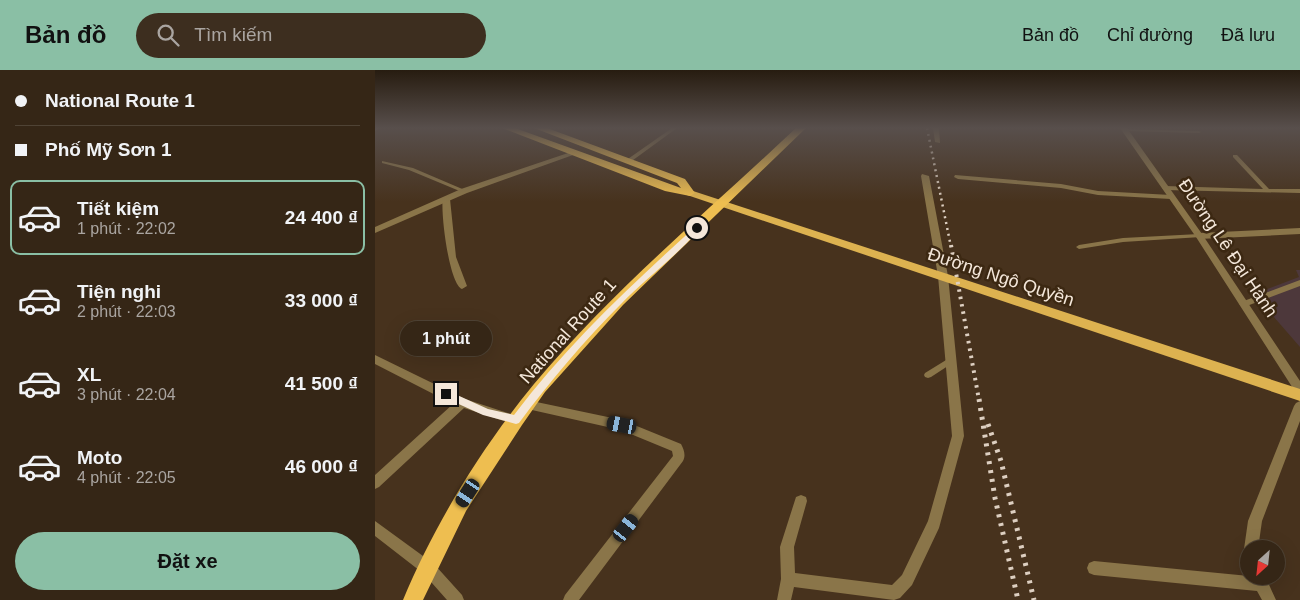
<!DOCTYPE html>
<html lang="vi">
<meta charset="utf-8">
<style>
body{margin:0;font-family:Arial,sans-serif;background:#3d2e1f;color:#f1f3f6;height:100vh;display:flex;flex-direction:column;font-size:19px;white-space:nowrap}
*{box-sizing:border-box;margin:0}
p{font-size:16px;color:#aaa5a1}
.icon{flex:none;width:28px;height:28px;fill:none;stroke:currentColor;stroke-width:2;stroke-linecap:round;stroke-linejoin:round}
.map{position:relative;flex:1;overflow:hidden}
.details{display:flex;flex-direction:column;background:#352616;width:375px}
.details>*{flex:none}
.top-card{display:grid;align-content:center;height:110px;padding:0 15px;background:#352616}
.needle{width:32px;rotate:207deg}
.buttons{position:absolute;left:865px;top:470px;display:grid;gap:10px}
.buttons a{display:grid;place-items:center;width:45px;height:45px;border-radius:50%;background:#352616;box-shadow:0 5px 20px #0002,0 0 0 1px #4f4335;font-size:25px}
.end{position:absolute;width:22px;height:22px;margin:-11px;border:6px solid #f4e7da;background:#111;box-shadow:0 0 0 2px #111}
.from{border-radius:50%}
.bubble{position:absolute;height:35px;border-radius:18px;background:#352616;box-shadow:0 5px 20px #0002,0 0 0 1px #4f4335;font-size:16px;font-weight:700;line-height:35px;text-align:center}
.car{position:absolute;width:15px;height:30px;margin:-15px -8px;border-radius:6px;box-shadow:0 0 4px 1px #0007;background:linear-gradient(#222 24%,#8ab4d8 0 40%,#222 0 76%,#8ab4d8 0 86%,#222 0)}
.top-card b{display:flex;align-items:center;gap:18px;height:48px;font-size:19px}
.top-card b+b{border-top:1px solid #4f4335}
.top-card i{width:12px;height:12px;background:#f1f3f6}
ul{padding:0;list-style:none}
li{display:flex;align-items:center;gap:15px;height:75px;margin:0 10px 8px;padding:0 5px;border:2px solid transparent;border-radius:10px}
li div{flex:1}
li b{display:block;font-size:19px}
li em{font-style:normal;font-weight:700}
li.on{border-color:#8abfa5}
li>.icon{width:45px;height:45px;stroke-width:1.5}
.cta{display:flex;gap:10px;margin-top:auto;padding:10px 15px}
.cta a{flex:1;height:58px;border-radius:30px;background:#8abfa5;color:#111;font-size:20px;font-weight:700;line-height:58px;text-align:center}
header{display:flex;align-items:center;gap:30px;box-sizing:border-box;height:70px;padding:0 25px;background:#8abfa5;color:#111}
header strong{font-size:24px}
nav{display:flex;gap:28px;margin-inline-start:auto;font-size:18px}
.search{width:350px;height:45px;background:#3d2e1f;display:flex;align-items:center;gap:12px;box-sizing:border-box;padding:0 18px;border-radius:28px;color:#aaa5a1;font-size:19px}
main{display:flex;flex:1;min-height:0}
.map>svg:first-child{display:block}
</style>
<header>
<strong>Bản đồ</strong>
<div class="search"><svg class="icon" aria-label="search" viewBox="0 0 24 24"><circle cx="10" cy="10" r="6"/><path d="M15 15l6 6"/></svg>Tìm kiếm</div>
<nav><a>Bản đồ</a><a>Chỉ đường</a><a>Đã lưu</a></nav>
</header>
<main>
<section class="details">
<div class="top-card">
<b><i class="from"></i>National Route 1</b>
<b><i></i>Phố Mỹ Sơn 1</b>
</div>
<ul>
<li class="on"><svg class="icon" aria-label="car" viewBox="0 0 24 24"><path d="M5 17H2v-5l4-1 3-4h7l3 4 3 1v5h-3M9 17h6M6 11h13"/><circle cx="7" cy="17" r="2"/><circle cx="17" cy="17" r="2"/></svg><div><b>Tiết kiệm</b><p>1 phút · 22:02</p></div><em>24 400 ₫</em></li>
<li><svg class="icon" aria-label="car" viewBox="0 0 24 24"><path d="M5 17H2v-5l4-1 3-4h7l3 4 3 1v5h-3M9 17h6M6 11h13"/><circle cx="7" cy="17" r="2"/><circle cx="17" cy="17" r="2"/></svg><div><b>Tiện nghi</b><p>2 phút · 22:03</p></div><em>33 000 ₫</em></li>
<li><svg class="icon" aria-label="car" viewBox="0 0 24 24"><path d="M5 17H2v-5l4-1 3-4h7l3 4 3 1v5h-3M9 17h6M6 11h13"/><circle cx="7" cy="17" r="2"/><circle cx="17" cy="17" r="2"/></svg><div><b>XL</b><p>3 phút · 22:04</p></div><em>41 500 ₫</em></li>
<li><svg class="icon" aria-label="car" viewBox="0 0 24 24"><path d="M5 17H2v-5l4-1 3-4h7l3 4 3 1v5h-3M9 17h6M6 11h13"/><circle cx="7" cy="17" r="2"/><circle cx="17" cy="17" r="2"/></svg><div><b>Moto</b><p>4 phút · 22:05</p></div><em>46 000 ₫</em></li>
</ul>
<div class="cta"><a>Đặt xe</a></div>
</section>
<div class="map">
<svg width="925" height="530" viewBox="0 0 925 530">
<rect width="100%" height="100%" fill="#47321d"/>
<path fill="#4d383b" d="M 921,200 L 925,200 L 925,277 L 879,224 L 924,207 Z"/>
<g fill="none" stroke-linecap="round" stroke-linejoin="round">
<path fill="#8a7549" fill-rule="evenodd" d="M 297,58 L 302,58 L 254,93 L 250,93 L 250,91 Z
M 685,58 L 690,58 L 688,59 Z
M 747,59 L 824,61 L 826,62 L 824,63 L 749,61 L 747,60 Z
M 858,85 L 862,85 L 894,119 L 925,119 L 925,123 L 790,120 L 787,118 L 790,116 L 888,119 L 858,87 Z
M 7,91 L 38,98 L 92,121 L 91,122 L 87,122 L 34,100 L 7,93 Z
M 824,164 L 827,166 L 826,167 L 748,172 L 704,179 L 701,177 L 704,175 L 748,168 Z
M 576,287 L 579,288 L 580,290 L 579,292 L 556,307 L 553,308 L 550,307 L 549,305 L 550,303 Z"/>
<path fill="#8a7549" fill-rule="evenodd" d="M 0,58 L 4,58 L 0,61 Z
M 558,58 L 564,58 L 565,73 L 560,72 Z
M 547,104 L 554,106 L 573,206 L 589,366 L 564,458 L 537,515 L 525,528 L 519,530 L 419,517 L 416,530 L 402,530 L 406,509 L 405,477 L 421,427 L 426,425 L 431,427 L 432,431 L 419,477 L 420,503 L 517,515 L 527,505 L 553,451 L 577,366 L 563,206 L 546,106 Z
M 580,105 L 686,114 L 723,121 L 796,125 L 800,127 L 796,129 L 723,125 L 686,118 L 583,109 L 579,107 Z
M 68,127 L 74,127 L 75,129 L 81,187 L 92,216 L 87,219 C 74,214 65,141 68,127 Z
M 925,158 L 925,164 L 824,169 L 820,166 L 824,163 Z
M 925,210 L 925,216 L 869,237 L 864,234 L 866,232 Z
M 0,285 L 90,329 L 145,347 L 147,350 L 145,353 L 141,355 L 89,338 L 4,417 L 0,419 L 0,405 L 78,334 L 0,294 Z
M 152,330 L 247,350 L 306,374 C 309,380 311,385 308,391 L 204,530 L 188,530 L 190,525 L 298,386 L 297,381 L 246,360 L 148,338 L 146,335 L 148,332 Z
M 925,331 L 925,351 L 887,451 L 883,479 L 874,479 L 874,485 L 871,484 L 869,479 L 873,451 L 919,336 L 921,333 Z
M 0,451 L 59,494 L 87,525 L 89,530 L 72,530 L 49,504 L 0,466 Z
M 719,491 L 874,506 L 890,506 L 901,530 L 887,530 L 882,521 L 719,505 L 714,503 L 712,498 L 714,493 Z"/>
<path fill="#8a7549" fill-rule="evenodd" d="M 745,58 L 752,58 L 827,164 L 925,311 L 925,325 L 921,323 L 821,167 Z
M 196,82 L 199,84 L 198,85 L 92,123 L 0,163 L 0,157 L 86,119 Z"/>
<path fill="#ddb250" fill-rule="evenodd" d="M 315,120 L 925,319 L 925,331 L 312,125 L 312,121 Z"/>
<path fill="#eebe50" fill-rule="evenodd" d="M 127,58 L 140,58 L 306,118 L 302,113 L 159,58 L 172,58 L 310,109 L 320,123 L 315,126 L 290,121 Z
M 421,58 L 431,58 L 248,235 L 170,322 L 147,355 L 91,441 L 48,530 L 28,530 C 59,455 107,377 159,314 C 237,221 333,141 421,58 Z"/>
<path stroke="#ddcfc1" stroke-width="2.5" stroke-dasharray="2 4" stroke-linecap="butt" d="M 552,58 L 576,177"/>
<path stroke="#ddcfc1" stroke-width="4" stroke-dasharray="2.5 5" stroke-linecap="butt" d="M 576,175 L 604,330"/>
<path stroke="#ddcfc1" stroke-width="5" stroke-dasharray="3 6" stroke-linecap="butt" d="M 604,329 L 620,428 L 643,530
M 613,354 L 626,391 L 659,530"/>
</g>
<linearGradient id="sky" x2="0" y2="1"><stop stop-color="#271c10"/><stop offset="0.44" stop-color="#584f4c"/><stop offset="1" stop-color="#584f4c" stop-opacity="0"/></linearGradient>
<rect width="925" height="132" fill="url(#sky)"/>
<path fill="#f4e7da" d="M 320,157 L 325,158 C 302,186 271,208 246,234 C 209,271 175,311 144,353 L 141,354 L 108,345 L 68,327 L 68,321 L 71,320 L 113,339 L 139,345 C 192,275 255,216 320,157 Z"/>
<g text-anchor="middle" stroke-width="5" stroke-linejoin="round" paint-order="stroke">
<g font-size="18" fill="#f4e7da" stroke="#3c2812">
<text transform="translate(853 178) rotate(56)" y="6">Đường Lê Đại Hành</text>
<text transform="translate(626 207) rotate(18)" y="6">Đường Ngô Quyền</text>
<text transform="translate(193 261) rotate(-48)" y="6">National Route 1</text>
</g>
</g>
</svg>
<div class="buttons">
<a><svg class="needle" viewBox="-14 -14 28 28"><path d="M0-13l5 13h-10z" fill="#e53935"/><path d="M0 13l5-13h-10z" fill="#aaa5a1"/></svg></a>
</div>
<i class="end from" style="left:322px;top:158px"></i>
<i class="end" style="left:71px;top:324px"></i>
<div class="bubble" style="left:25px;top:251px;width:92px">1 phút</div>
<i class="car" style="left:247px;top:355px;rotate:281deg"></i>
<i class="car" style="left:93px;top:423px;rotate:213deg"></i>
<i class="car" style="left:251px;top:458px;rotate:38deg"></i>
</div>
</main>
